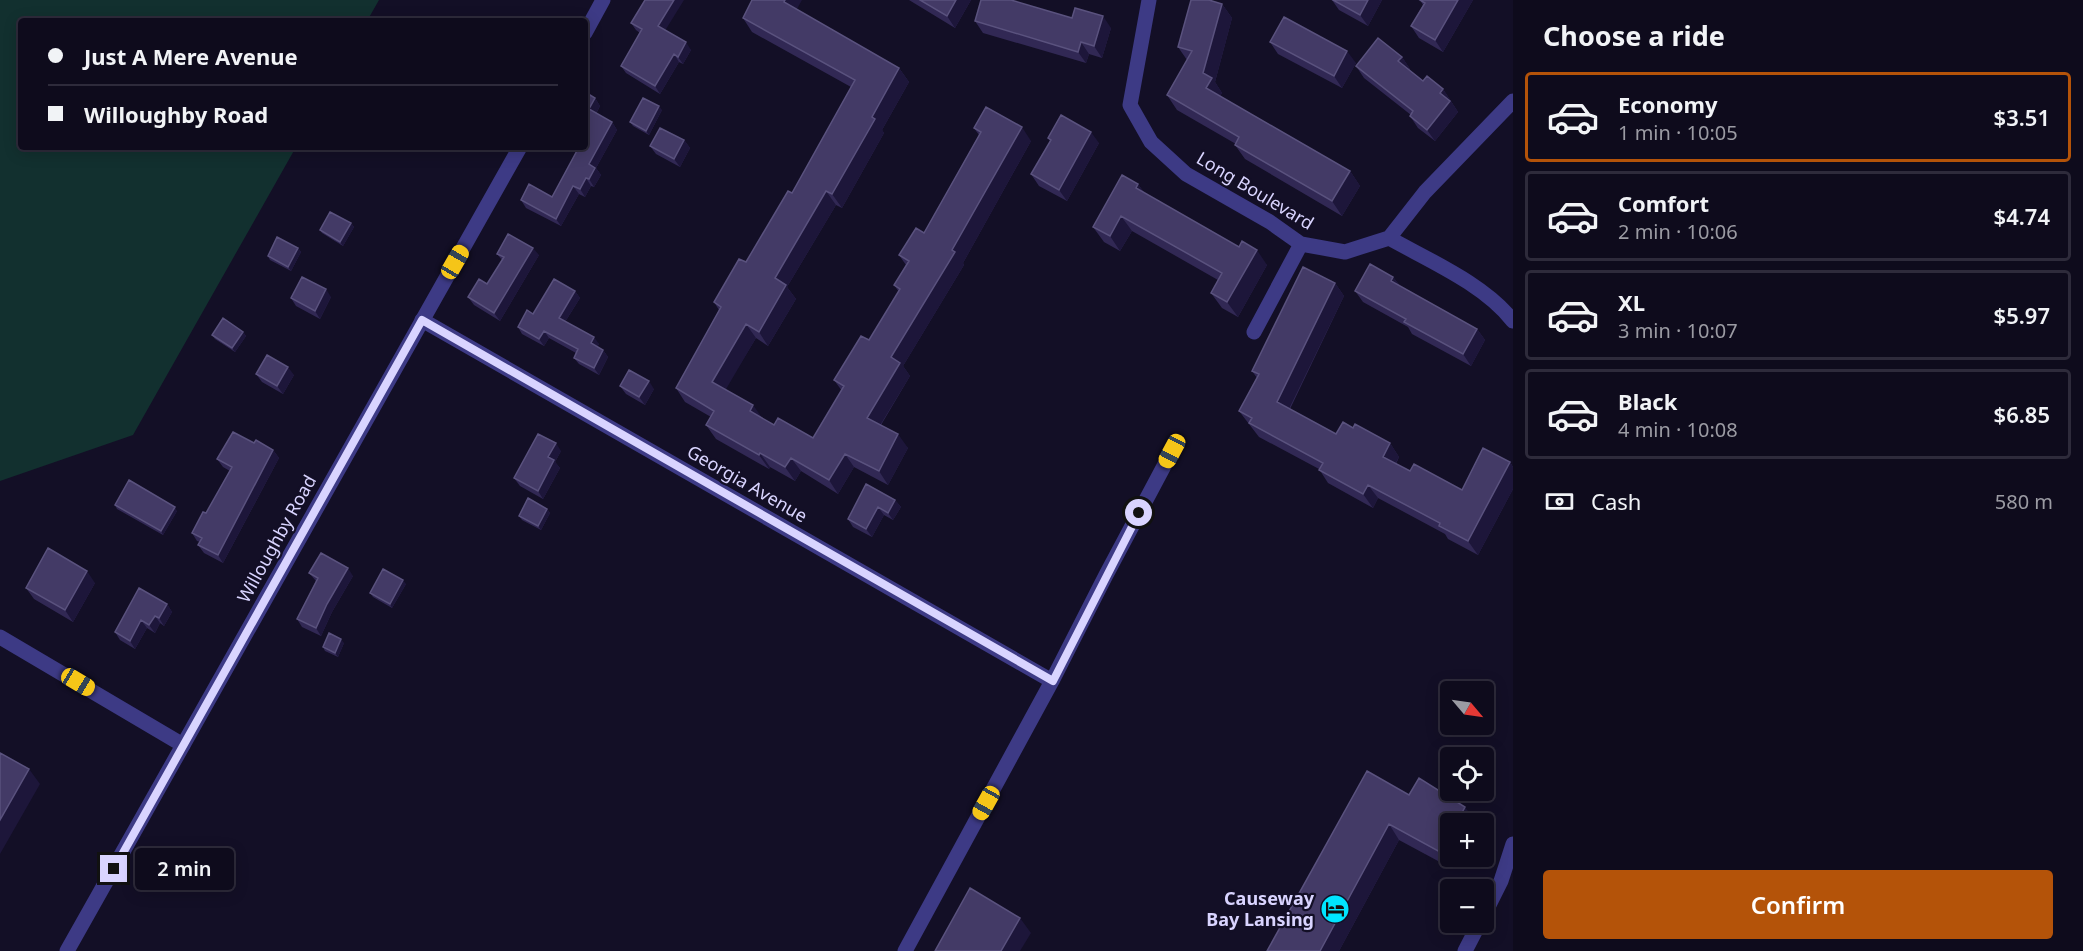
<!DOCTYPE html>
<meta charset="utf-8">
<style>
body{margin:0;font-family:"Noto Sans",sans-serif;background:#1c1929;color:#f1f3f6;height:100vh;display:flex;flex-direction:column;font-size:22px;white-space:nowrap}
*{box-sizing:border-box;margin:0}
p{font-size:20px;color:#9b9ba3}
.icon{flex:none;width:33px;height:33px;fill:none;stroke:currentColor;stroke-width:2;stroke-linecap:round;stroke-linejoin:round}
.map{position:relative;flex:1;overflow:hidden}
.panel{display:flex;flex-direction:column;background:#0e0b1c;width:570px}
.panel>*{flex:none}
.guide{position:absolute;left:18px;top:18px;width:570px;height:132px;border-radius:6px;box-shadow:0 3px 15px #0003,0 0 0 2px #2e2b3b;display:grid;align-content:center;height:132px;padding:0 30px;background:#0e0b1c}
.needle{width:39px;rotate:119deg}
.controls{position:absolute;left:1440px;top:681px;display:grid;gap:12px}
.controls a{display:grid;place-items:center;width:54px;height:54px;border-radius:6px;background:#0e0b1c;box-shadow:0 3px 15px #0003,0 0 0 2px #2e2b3b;font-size:30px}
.end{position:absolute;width:27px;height:27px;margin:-14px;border:8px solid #d9d4ff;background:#111;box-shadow:0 0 0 3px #111}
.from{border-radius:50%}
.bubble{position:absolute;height:42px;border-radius:6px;background:#0e0b1c;box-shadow:0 3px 15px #0003,0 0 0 2px #2e2b3b;font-size:20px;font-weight:600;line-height:42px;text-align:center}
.car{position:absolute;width:18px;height:36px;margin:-18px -9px;border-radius:8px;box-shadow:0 0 4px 2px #0007;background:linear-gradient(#f5c518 24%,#345 0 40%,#f5c518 0 76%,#345 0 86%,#f5c518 0)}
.guide b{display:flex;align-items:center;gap:21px;height:57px;font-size:22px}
.guide b+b{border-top:2px solid #2e2b3b}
.guide i{width:15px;height:15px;background:#f1f3f6}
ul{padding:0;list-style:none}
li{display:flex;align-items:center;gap:18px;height:90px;margin:0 12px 9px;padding:0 18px;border:3px solid #2e2b3b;border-radius:6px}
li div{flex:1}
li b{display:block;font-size:22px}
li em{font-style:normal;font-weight:600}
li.active{border-color:#b45309}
li>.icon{width:54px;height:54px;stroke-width:1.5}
h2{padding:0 30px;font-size:27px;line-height:72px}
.pay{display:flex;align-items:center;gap:15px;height:66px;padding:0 30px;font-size:22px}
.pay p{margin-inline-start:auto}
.button{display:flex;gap:12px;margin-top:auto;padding:12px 30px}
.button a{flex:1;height:69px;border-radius:6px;background:#b45309;color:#fff;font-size:24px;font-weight:600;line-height:69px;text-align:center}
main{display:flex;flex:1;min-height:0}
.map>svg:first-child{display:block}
</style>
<main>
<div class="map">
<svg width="1513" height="951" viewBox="0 0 1513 951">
<rect width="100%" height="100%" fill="#130f26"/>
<path fill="#12302f" d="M 0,0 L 379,0 L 367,21 L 21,21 L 21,147 L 296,147 L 133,435 L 0,481 Z"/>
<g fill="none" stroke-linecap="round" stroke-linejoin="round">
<path stroke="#3d3a85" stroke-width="15" d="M 1149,0 L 1130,105 L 1151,142 L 1186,174 L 1270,222 L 1301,244 L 1345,252 L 1389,238 L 1425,192 L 1513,101
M 1389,238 C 1430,261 1484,284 1513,321
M 422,320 L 1052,681
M 1254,332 L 1301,244
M 0,637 L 183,745
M 1484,915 L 1501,881 L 1513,844
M 905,951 L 1052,681 L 1106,575 L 1172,451
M 1465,951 L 1480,922"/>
<path stroke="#3d3a85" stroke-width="15" d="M 585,33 L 603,0
M 67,951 L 520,147"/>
</g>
<path fill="#312854" d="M 909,0 L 971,0 L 955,28 Z
M 1332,0 L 1382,0 L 1368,26 L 1339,10 Z
M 1420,0 L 1473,0 L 1443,52 L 1419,38 L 1411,26 L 1423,5 Z
M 1222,4 L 1232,18 L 1215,82 L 1222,93 L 1220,96 L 1350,171 L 1360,186 L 1342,216 L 1245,159 L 1235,145 L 1236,144 L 1177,110 L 1167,95 L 1187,60 L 1178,47 Z
M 797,10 L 899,68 L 909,82 L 882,130 L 884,133 L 842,208 L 836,205 L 787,287 L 796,299 L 768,346 L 756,338 L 725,389 L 763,419 L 774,425 L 813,438 L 842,391 L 834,380 L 869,340 L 899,292 L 894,285 L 906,265 L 899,255 L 924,233 L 979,135 L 974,128 L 1031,141 L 963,263 L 964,265 L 903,366 L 910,376 L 881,425 L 908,448 L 888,485 L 854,467 L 838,494 L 801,471 L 795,481 L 770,467 L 769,469 L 716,439 L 706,425 L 711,417 L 685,402 L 676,388 L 719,310 L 714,302 L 746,262 L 792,193 L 851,87 L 752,32 L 743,18 Z
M 1072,18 L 1111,28 L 1102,58 L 1089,54 L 1086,63 L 983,33 L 975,21 Z
M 631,23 L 665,31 L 691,50 L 683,64 L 679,62 L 660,94 L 626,73 L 621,66 L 640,33 L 636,30 Z
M 1270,42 L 1356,63 L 1342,88 L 1278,54 Z
M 1402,57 L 1410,69 L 1409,70 L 1423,81 L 1443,89 L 1458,112 L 1435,141 L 1418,128 L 1410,116 L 1411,115 L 1364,78 L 1356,66 Z
M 585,92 L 595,98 L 600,106 L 596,114 L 612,122 L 617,130 L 596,168 L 601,175 L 594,187 L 591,186 L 585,197 L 579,194 L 561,226 L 526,208 L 521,200 L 552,197 L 585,147 Z
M 662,110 L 649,135 L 633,126 L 630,122 Z
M 1048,138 L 1099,143 L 1067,201 L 1039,186 L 1031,174 L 1050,141 Z
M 684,140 L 690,148 L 680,167 L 656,154 L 650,146 Z
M 1138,184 L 1145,194 L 1267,265 L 1238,317 L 1222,308 L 1211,293 L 1218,280 L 1132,231 L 1120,251 L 1104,242 L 1093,227 Z
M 351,223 L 354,227 L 343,246 L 322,233 L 320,230 Z
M 298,248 L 301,252 L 291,271 L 270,260 L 268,256 Z
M 497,254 L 539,255 L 500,321 L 474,305 L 468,297 L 487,284 L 502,260 Z
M 1393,277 L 1400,286 L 1477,329 L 1485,340 L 1471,366 L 1412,334 L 1408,327 L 1363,302 L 1355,291 Z
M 1335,283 L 1344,296 L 1290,409 L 1336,434 L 1353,428 L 1390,443 L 1399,457 L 1396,464 L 1410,471 L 1462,490 L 1510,462 L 1513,467 L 1513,489 L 1478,555 L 1448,539 L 1445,534 L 1378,498 L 1373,508 L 1328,483 L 1319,469 L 1259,437 L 1239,411 L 1257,378 L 1252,371 Z
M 575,291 L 580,298 L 565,322 L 599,344 L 597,347 L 603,350 L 608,357 L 599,375 L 579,364 L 574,358 L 576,353 L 549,338 L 544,346 L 522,334 L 518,327 L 533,314 Z
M 331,297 L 320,319 L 296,306 L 291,298 Z
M 243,332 L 246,336 L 235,352 L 215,339 L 212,335 Z
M 256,374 L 294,375 L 283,394 L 262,382 Z
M 620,386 L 654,389 L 645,405 L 626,394 Z
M 254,443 L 273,450 L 279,458 L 223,563 L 204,553 L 198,545 L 200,542 L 197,541 L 192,533 L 206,513 L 230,471 L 223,467 L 217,459 Z
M 561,451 L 555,462 L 560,468 L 543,499 L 520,486 L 514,478 Z
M 895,500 L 901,507 L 893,520 L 884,515 L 872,537 L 853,527 L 848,519 Z
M 115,505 L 177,511 L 163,535 L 117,509 Z
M 547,509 L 550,513 L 541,530 L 522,520 L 519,516 Z
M 309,573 L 353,576 L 332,612 L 321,636 L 302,627 L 297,619 L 316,581 Z
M 95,583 L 73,622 L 34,599 L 26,588 Z
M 406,584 L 392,608 L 373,597 L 370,593 Z
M 167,604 L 172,612 L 164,626 L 160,623 L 155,633 L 147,628 L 135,649 L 120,640 L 115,632 Z
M 344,643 L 338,657 L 325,651 L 323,647 Z
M 1409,795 L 1476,822 L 1475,824 L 1450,824 L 1450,856 L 1457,856 L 1451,868 L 1399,840 L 1339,951 L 1267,951 Z"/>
<path fill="#1d163a" d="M 674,0 L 684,0 L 663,34 L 658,26 Z
M 785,0 L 802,0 L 793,16 L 784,2 Z
M 956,0 L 971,0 L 955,28 L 947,16 Z
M 1368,0 L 1382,0 L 1368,26 L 1360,15 Z
M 1458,0 L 1473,0 L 1443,52 L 1435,40 Z
M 1222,4 L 1232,18 L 1215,82 L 1222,93 L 1216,102 L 1206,88 L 1203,73 Z
M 1103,16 L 1111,28 L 1102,58 L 1094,46 Z
M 686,42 L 691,50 L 683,64 L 678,57 Z
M 1081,42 L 1089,54 L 1086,63 L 1078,52 Z
M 1347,51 L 1356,63 L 1342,88 L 1334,76 Z
M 674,54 L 679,62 L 660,94 L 655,86 Z
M 1402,57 L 1410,69 L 1407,73 L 1398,61 Z
M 899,68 L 909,82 L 882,130 L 884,133 L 842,208 L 832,194 L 872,117 Z
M 1443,89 L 1458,112 L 1435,141 L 1427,130 L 1440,93 Z
M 595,98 L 600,106 L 594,117 L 589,109 Z
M 659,106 L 662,110 L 649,135 L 646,131 Z
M 612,122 L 617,130 L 596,168 L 601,175 L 594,187 L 589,179 L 589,164 Z
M 1022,127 L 1031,141 L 963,263 L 964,265 L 903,366 L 910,376 L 876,432 L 867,418 L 891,357 Z
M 1091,132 L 1099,143 L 1067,201 L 1059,190 Z
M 684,140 L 690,148 L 680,167 L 674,159 Z
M 1350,171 L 1360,186 L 1342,216 L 1332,201 Z
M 586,178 L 591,186 L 585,197 L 580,189 Z
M 1138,184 L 1149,199 L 1136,188 Z
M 573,186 L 579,194 L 561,226 L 556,219 Z
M 826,191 L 836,205 L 787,287 L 796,299 L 768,346 L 759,332 L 775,278 Z
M 1121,216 L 1132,231 L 1120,251 L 1110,236 Z
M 351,223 L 354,227 L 343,246 L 340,242 Z
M 298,248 L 301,252 L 291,271 L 288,267 Z
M 533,248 L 539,255 L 500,321 L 494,313 Z
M 1257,250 L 1267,265 L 1238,317 L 1227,302 Z
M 1393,277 L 1402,288 L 1391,281 Z
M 1335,283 L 1344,296 L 1286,415 L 1277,402 Z
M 326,289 L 331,297 L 320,319 L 315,311 Z
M 575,291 L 580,298 L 563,325 L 559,318 Z
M 746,324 L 756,338 L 722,396 L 712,382 Z
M 1477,329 L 1485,340 L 1471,366 L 1463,354 Z
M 544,331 L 549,338 L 544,346 L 539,339 Z
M 243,332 L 246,336 L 235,352 L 232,348 Z
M 594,337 L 599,344 L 595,350 L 591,343 Z
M 603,350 L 608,357 L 599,375 L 594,368 Z
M 288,367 L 294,375 L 283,394 L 277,386 Z
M 649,381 L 654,389 L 645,405 L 639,397 Z
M 753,405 L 763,419 L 750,411 Z
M 898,434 L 908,448 L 888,485 L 879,471 Z
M 556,443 L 561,451 L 555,462 L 560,468 L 543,499 L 538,491 L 548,457 Z
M 1390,443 L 1399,457 L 1392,470 L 1383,457 Z
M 273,450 L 279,458 L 223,563 L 218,555 Z
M 760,453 L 770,467 L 769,469 L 759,455 Z
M 845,454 L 854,467 L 838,494 L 829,480 Z
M 791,458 L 801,471 L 795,481 L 785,467 Z
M 1510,462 L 1513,467 L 1513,489 L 1478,555 L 1468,541 Z
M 1368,485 L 1378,498 L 1373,508 L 1363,494 Z
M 895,500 L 901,507 L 893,520 L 888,513 Z
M 175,507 L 177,511 L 163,535 L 161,531 Z
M 878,507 L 884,515 L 872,537 L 866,529 Z
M 547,509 L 550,513 L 541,530 L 538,526 Z
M 348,568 L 353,576 L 332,612 L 321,636 L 316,628 L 327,604 Z
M 87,571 L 95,583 L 73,622 L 65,610 Z
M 403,580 L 406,584 L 392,608 L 390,604 Z
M 167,604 L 172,612 L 164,626 L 159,618 Z
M 155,616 L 160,623 L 155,633 L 149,625 Z
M 141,620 L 147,628 L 135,649 L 130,641 Z
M 341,639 L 344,643 L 338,657 L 335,653 Z
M 29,769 L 40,784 L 0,854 L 0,820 Z
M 1465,807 L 1476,822 L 1475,824 L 1456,824 Z
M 1389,824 L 1399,840 L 1339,951 L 1320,951 Z
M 1450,834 L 1450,856 L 1457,856 L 1451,868 L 1440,852 Z
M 1020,918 L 1031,933 L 1020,951 L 1001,951 Z"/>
<path fill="#433a66" stroke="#5a527e" stroke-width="1.5" d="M 645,0 L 674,0 L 658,26 L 686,42 L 678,57 L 674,54 L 655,86 L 621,66 L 642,29 L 631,23 Z
M 752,0 L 785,0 L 784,2 L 899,68 L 872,117 L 875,119 L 832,194 L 826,191 L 775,278 L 786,285 L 759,332 L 746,324 L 712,382 L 753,405 L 750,411 L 774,425 L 778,418 L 813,438 L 844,386 L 834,380 L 861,336 L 869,340 L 900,289 L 894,285 L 909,261 L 899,255 L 916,228 L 924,233 L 981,132 L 974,128 L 986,107 L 1022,127 L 952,250 L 955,252 L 891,357 L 900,363 L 867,418 L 898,434 L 879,471 L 845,454 L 829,480 L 791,458 L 785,467 L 760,453 L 759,455 L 706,425 L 714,411 L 676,388 L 721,307 L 714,302 L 739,259 L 746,262 L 788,191 L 792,193 L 855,80 L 743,18 Z
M 920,0 L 956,0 L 947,16 Z
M 981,0 L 1011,0 L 1072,18 L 1075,8 L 1103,16 L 1094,46 L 1081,42 L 1078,52 L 975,21 Z
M 1191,0 L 1209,0 L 1222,4 L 1203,73 L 1212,78 L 1206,88 L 1350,171 L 1332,201 L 1235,145 L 1239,137 L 1167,95 L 1192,51 L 1178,47 Z
M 1333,0 L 1368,0 L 1360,15 Z
M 1420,0 L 1458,0 L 1435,40 L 1411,26 L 1425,3 Z
M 1284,17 L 1347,51 L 1334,76 L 1270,42 Z
M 1378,38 L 1402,57 L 1398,61 L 1423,81 L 1427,76 L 1443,89 L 1440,93 L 1450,101 L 1427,130 L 1410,116 L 1413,111 L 1356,66 Z
M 585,92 L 595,98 L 589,109 L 612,122 L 589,164 L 595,168 L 589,179 L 586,178 L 580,189 L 573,186 L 556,219 L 521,200 L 529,184 L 552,197 L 579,147 L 585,147 Z
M 643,98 L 659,106 L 646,131 L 630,122 Z
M 1061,115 L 1091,132 L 1059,190 L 1031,174 L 1051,140 L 1048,138 Z
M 660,128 L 684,140 L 674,159 L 650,146 Z
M 1122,175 L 1138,184 L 1136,188 L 1239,247 L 1242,241 L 1257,250 L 1227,302 L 1211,293 L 1222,273 L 1121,216 L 1110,236 L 1093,227 Z
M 330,212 L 351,223 L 340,242 L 320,230 Z
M 508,234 L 533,248 L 494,313 L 468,297 L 479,279 L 487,284 L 504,257 L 497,254 Z
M 277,237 L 298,248 L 288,267 L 268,256 Z
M 1370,264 L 1393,277 L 1391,281 L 1477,329 L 1463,354 L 1404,322 L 1406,319 L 1355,291 Z
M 1303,267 L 1335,283 L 1277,402 L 1336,434 L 1343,422 L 1353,428 L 1355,424 L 1390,443 L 1383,457 L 1410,471 L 1414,464 L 1462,490 L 1483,448 L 1510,462 L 1468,541 L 1439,526 L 1440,523 L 1368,485 L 1363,494 L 1319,470 L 1323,463 L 1249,423 L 1252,418 L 1239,411 L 1259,374 L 1252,371 Z
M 302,277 L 326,289 L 315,311 L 291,298 Z
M 554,279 L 575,291 L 559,318 L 594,337 L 591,343 L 603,350 L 594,368 L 574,358 L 578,349 L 544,331 L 539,339 L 518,327 L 527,310 L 533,314 Z
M 223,318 L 243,332 L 232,348 L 212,335 Z
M 267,355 L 288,367 L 277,386 L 256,374 Z
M 629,370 L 649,381 L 639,397 L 620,386 Z
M 233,432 L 254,443 L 256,440 L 273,450 L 218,555 L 198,545 L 202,538 L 192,533 L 203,512 L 206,513 L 232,467 L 217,459 Z
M 538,434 L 556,443 L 548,457 L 554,460 L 538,491 L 514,478 Z
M 129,480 L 175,507 L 161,531 L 115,505 Z
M 866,484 L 895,500 L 888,513 L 878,507 L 866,529 L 848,519 Z
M 528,498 L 547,509 L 538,526 L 519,516 Z
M 48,548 L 87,571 L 65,610 L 26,588 Z
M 321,553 L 348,568 L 327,604 L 316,628 L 297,619 L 318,578 L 309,573 Z
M 383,569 L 403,580 L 390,604 L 370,593 Z
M 139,588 L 167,604 L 159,618 L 155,616 L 149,625 L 141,620 L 130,641 L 115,632 Z
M 329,633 L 341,639 L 335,653 L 323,647 Z
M 0,753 L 29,769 L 0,820 Z
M 1367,771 L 1409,795 L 1419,778 L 1465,807 L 1456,824 L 1450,824 L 1450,834 L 1440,852 L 1389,824 L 1320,951 L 1267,951 Z
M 970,888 L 1020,918 L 1001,951 L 935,951 Z"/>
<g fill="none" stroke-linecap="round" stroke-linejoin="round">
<path stroke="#d9d4ff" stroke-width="8" d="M 114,869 L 422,320 L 1053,681 L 1139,513"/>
</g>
<defs>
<g id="hotel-disc" transform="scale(1.5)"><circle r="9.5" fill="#00e5ff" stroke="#130f26"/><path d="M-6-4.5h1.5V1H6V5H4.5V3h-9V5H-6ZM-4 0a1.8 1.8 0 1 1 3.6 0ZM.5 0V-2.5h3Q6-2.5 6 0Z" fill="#111"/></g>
</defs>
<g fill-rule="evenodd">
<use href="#hotel-disc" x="1335" y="909"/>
</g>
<g text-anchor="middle" stroke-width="4.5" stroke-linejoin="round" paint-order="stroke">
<g font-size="18" fill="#d9d4ff" stroke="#130f26">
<text transform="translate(1255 191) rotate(31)" y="6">Long Boulevard</text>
<text transform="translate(747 484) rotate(30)" y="6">Georgia Avenue</text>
<text transform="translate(277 539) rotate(-61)" y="6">Willoughby Road</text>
</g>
<g font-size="18" font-weight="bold" fill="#d9d4ff" stroke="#130f26" text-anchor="end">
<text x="1314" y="905">Causeway<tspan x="1314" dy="21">Bay Lansing</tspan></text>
</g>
</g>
</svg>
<div class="controls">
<a><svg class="needle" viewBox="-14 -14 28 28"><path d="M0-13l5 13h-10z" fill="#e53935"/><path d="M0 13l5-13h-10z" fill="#9b9ba3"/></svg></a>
<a><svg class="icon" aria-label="locate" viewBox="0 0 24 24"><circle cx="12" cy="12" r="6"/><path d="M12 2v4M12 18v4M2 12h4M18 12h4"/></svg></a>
<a>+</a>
<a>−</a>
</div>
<i class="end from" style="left:1139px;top:513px"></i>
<i class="end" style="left:114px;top:869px"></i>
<div class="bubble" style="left:135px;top:848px;width:99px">2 min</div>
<i class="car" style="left:455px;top:262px;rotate:30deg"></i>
<i class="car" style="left:1172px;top:451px;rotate:208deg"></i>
<i class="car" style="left:78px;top:682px;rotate:121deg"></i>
<i class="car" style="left:986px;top:803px;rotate:209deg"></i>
<div class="guide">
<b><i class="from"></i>Just A Mere Avenue</b>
<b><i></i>Willoughby Road</b>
</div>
</div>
<section class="panel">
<h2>Choose a ride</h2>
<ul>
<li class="active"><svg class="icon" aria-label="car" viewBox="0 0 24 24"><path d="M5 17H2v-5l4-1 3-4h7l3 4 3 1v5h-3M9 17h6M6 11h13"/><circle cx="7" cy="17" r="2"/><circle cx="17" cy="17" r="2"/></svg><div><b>Economy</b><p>1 min · 10:05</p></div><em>$3.51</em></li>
<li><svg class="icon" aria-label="car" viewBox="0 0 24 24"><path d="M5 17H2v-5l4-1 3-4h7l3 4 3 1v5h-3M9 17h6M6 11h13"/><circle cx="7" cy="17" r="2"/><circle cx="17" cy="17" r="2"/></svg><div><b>Comfort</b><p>2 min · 10:06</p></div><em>$4.74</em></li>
<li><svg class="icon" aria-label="car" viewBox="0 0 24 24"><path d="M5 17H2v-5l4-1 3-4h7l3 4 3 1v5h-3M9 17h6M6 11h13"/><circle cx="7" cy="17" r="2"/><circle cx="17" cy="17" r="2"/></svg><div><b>XL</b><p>3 min · 10:07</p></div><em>$5.97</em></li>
<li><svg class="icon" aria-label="car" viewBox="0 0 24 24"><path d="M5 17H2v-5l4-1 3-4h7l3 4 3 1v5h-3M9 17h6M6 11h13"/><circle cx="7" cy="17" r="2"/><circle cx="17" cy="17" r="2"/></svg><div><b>Black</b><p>4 min · 10:08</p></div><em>$6.85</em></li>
</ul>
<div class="pay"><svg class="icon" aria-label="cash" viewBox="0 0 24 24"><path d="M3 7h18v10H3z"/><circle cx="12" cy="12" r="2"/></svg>Cash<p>580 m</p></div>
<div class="button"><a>Confirm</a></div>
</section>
</main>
